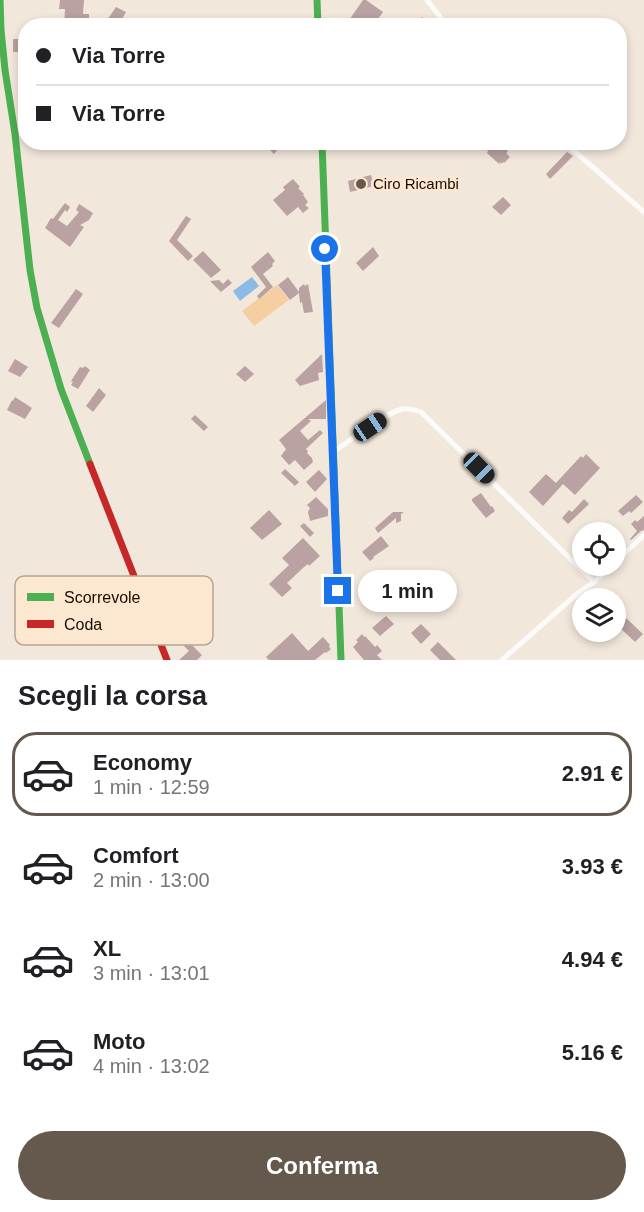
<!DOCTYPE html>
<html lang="it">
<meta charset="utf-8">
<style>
body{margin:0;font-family:Helvetica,sans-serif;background:#f2f2f2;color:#202124;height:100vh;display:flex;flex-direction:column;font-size:22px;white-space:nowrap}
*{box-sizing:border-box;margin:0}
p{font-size:20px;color:#757577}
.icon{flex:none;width:33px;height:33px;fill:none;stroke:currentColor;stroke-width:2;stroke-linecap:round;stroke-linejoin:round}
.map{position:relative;height:660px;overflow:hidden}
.side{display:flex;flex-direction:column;background:#fff;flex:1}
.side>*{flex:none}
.hud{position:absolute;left:18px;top:18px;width:609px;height:132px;border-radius:24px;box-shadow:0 3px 9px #0003;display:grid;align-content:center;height:132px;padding:0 18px;background:#fff}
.buttons{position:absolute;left:572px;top:522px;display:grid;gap:12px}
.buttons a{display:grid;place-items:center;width:54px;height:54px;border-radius:50%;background:#fff;box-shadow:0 3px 9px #0003;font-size:30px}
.end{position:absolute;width:27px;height:27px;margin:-14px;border:8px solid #1a73e8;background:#fff;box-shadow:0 0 0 3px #fff}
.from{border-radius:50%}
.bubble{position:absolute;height:42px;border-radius:21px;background:#fff;box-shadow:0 3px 9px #0003;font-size:20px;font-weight:700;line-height:42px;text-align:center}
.car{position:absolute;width:18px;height:36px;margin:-18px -9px;border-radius:8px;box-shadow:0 0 4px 2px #0007;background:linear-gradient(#222 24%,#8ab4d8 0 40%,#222 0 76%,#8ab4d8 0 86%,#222 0)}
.hud b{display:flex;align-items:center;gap:21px;height:57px;font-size:22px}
.hud b+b{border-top:2px solid #e0e0e0}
.hud i{width:15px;height:15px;background:#202124}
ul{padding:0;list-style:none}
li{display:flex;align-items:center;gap:18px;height:84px;margin:0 12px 9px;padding:0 6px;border:3px solid transparent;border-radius:24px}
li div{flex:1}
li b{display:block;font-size:22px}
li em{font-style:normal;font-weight:700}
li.selected{border-color:#65594e}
li>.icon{width:54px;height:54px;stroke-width:1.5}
h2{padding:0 18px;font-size:27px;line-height:72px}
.cta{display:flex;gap:12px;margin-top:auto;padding:12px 18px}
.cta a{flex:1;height:69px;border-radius:36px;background:#65594e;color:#fff;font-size:24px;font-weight:700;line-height:69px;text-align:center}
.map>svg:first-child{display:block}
</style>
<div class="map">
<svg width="644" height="660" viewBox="0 0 644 660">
<rect width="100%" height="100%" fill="#f2e7db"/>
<path fill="#f5cea2" d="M 277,285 L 289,300 L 254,326 L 242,311 Z"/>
<path fill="#8abae6" d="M 252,277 L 259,286 L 240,301 L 233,291 Z"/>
<path fill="#b9a2a1" d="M 60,0 L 84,0 L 83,14 L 89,14 L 89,22 L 85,22 L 85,26 L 64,26 L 65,9 L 59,9 Z
M 363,0 L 366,0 L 383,12 L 373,26 L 345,26 Z
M 116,7 L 126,12 L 122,19 L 131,26 L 103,26 Z
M 422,17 L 432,26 L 413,26 Z
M 13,39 L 26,39 L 26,52 L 13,52 Z
M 262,142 L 284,142 L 274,154 Z
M 493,142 L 500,142 L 508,152 L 506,153 L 510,157 L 504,163 L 503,162 L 501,164 L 500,162 L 499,164 L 487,153 L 488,151 L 486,149 Z
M 567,152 L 573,156 L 550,179 L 546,174 Z
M 371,175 L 374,186 L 350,192 L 348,181 Z
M 293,179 L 300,187 L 298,188 L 304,194 L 303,195 L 308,202 L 305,205 L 309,208 L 303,213 L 298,207 L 287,216 L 273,200 L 285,190 L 283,187 Z
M 503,197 L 511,205 L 501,215 L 492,207 Z
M 65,203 L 70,207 L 67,212 L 65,210 L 58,220 L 67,226 L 79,212 L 76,210 L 79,204 L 93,213 L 89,220 L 80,225 L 84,227 L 70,247 L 45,228 L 51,218 L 53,219 Z
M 186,216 L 191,219 L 177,240 L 193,256 L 188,261 L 169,241 Z
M 373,247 L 379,256 L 363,271 L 356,263 Z
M 203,251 L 221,270 L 211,278 L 193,260 Z
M 268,252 L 275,261 L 272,264 L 273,266 L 263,274 L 273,287 L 259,299 L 257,296 L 266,287 L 251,267 Z
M 288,277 L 299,292 L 299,288 L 304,284 L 305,286 L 308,284 L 313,312 L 304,313 L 302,302 L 300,303 L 299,293 L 290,300 L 278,285 Z
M 228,279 L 232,283 L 221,292 L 210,281 L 219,280 L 223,284 Z
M 76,289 L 83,294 L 59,328 L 51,323 Z
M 322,354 L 323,372 L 318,373 L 319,380 L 300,386 L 295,380 Z
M 15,359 L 28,367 L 20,377 L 8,371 Z
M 85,366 L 90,370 L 78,389 L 71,385 L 73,382 L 71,381 L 80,367 L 83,368 Z
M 245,366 L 254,374 L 245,382 L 236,374 Z
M 99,388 L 106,395 L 93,412 L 86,406 Z
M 15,397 L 32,408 L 25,419 L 7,410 L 12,400 L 13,401 Z
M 326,400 L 326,419 L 308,419 L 311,421 L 300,431 L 308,440 L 320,430 L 323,433 L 306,449 L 308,451 L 307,453 L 312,458 L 313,462 L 304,470 L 295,460 L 289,465 L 281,456 L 286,449 L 279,440 Z
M 195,415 L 208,427 L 204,431 L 191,419 Z
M 586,454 L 600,468 L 575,495 L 563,484 L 543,506 L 529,492 L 546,474 L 556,483 L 581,456 L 583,458 Z
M 285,469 L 299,482 L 295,486 L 281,473 Z
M 319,470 L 327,479 L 315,492 L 306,482 Z
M 481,493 L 491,507 L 492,506 L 495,511 L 486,518 L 472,501 L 472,499 Z
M 636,495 L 643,502 L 631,513 L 629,511 L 623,516 L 618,511 Z
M 316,497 L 328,509 L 328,516 L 310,521 L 308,512 L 310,508 L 307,505 Z
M 584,499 L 589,504 L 568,524 L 562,518 L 569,510 L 572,512 Z
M 269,510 L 282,524 L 262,540 L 250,528 Z
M 393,512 L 404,512 L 401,514 L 401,521 L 396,523 L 396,518 L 378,533 L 375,528 Z
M 644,516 L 644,530 L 641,531 L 631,540 L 630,539 L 637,531 L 631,524 L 635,520 L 637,522 Z
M 304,523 L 314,533 L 310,537 L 300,526 Z
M 381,536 L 389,546 L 373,557 L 374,558 L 370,561 L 362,552 Z
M 303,538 L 320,556 L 309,566 L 308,564 L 304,567 L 287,583 L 292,588 L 282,597 L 269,584 L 289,565 L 282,558 Z
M 383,573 L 384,583 L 376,584 L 365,594 L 363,591 L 363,585 Z
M 386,616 L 394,624 L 380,636 L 372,628 Z
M 626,618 L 643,634 L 635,642 L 618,626 Z
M 421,624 L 431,634 L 421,644 L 411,633 Z
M 186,629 L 193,637 L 188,641 L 202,655 L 197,660 L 179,660 L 189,651 L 176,638 Z
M 292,633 L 308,651 L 323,637 L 330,645 L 329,647 L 331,649 L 326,653 L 325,652 L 315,660 L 269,660 L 266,657 Z
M 362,634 L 364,637 L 365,636 L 375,647 L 377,645 L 382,651 L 377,655 L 382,660 L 364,660 L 353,647 L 358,642 L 356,640 Z
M 438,642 L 456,660 L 440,660 L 430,650 Z"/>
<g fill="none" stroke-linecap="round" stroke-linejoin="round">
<path stroke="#fdfbfa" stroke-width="5" d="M 427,0 L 447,26
M 564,142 L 644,212
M 333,452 C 348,442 387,412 402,409 C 408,408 415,410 421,412 L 594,582 L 612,566
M 615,562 L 644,535
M 502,660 L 578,593 L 594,582"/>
<path stroke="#4caf50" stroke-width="7" d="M 0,0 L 1,30 L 5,70 L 15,134 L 30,270 L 37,308 L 61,389 L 90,464
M 317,0 L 318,26
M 322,142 L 341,660"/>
<path stroke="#c62828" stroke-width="7" d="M 90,464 L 167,660"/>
</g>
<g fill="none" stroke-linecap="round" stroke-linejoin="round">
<path stroke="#1a73e8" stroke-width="8" d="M 325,249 L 338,591"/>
</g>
<circle fill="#65594e" stroke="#fce7d1" stroke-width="2" cx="361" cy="184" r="6"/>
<g text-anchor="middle" stroke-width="6" stroke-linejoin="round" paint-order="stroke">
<g font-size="15" fill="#190d02" stroke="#fce7d1" text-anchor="start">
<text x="373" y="189">Ciro Ricambi</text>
</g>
</g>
<rect x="15" y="576" width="198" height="69" rx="9" fill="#fce7d1" stroke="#b8a693" stroke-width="1.5"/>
<rect x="27" y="593" width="27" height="8" fill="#4caf50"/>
<rect x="27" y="620" width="27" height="8" fill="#c62828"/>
<g font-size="16" fill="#190d02">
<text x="64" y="603">Scorrevole</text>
<text x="64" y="630">Coda</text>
</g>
</svg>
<div class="buttons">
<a><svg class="icon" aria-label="locate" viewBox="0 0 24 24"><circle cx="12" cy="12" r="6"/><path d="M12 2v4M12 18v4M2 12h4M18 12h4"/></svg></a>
<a><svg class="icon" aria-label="layers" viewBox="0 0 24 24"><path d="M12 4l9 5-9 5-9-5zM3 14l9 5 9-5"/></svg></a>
</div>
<i class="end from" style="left:325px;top:249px"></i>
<i class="end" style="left:338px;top:591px"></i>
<div class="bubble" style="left:358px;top:570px;width:99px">1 min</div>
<i class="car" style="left:370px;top:427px;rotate:56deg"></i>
<i class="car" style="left:479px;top:468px;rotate:135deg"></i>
<div class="hud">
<b><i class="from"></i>Via Torre</b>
<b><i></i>Via Torre</b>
</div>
</div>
<section class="side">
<h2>Scegli la corsa</h2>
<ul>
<li class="selected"><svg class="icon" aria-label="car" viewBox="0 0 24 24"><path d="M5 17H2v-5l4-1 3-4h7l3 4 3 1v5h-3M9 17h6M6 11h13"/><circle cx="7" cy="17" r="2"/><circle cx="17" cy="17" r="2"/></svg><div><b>Economy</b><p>1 min · 12:59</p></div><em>2.91 €</em></li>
<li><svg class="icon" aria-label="car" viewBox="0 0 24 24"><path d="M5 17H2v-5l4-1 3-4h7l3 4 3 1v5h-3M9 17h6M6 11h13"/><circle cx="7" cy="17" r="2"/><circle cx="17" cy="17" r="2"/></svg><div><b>Comfort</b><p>2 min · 13:00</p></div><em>3.93 €</em></li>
<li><svg class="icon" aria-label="car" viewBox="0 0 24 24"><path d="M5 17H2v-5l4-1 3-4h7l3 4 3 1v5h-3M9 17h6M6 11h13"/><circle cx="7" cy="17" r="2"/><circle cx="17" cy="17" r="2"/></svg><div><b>XL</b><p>3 min · 13:01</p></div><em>4.94 €</em></li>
<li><svg class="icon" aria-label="car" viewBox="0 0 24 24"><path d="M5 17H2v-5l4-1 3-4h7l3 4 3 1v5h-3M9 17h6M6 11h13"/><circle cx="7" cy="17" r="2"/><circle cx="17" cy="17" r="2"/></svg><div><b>Moto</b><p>4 min · 13:02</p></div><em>5.16 €</em></li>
</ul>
<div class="cta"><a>Conferma</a></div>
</section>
